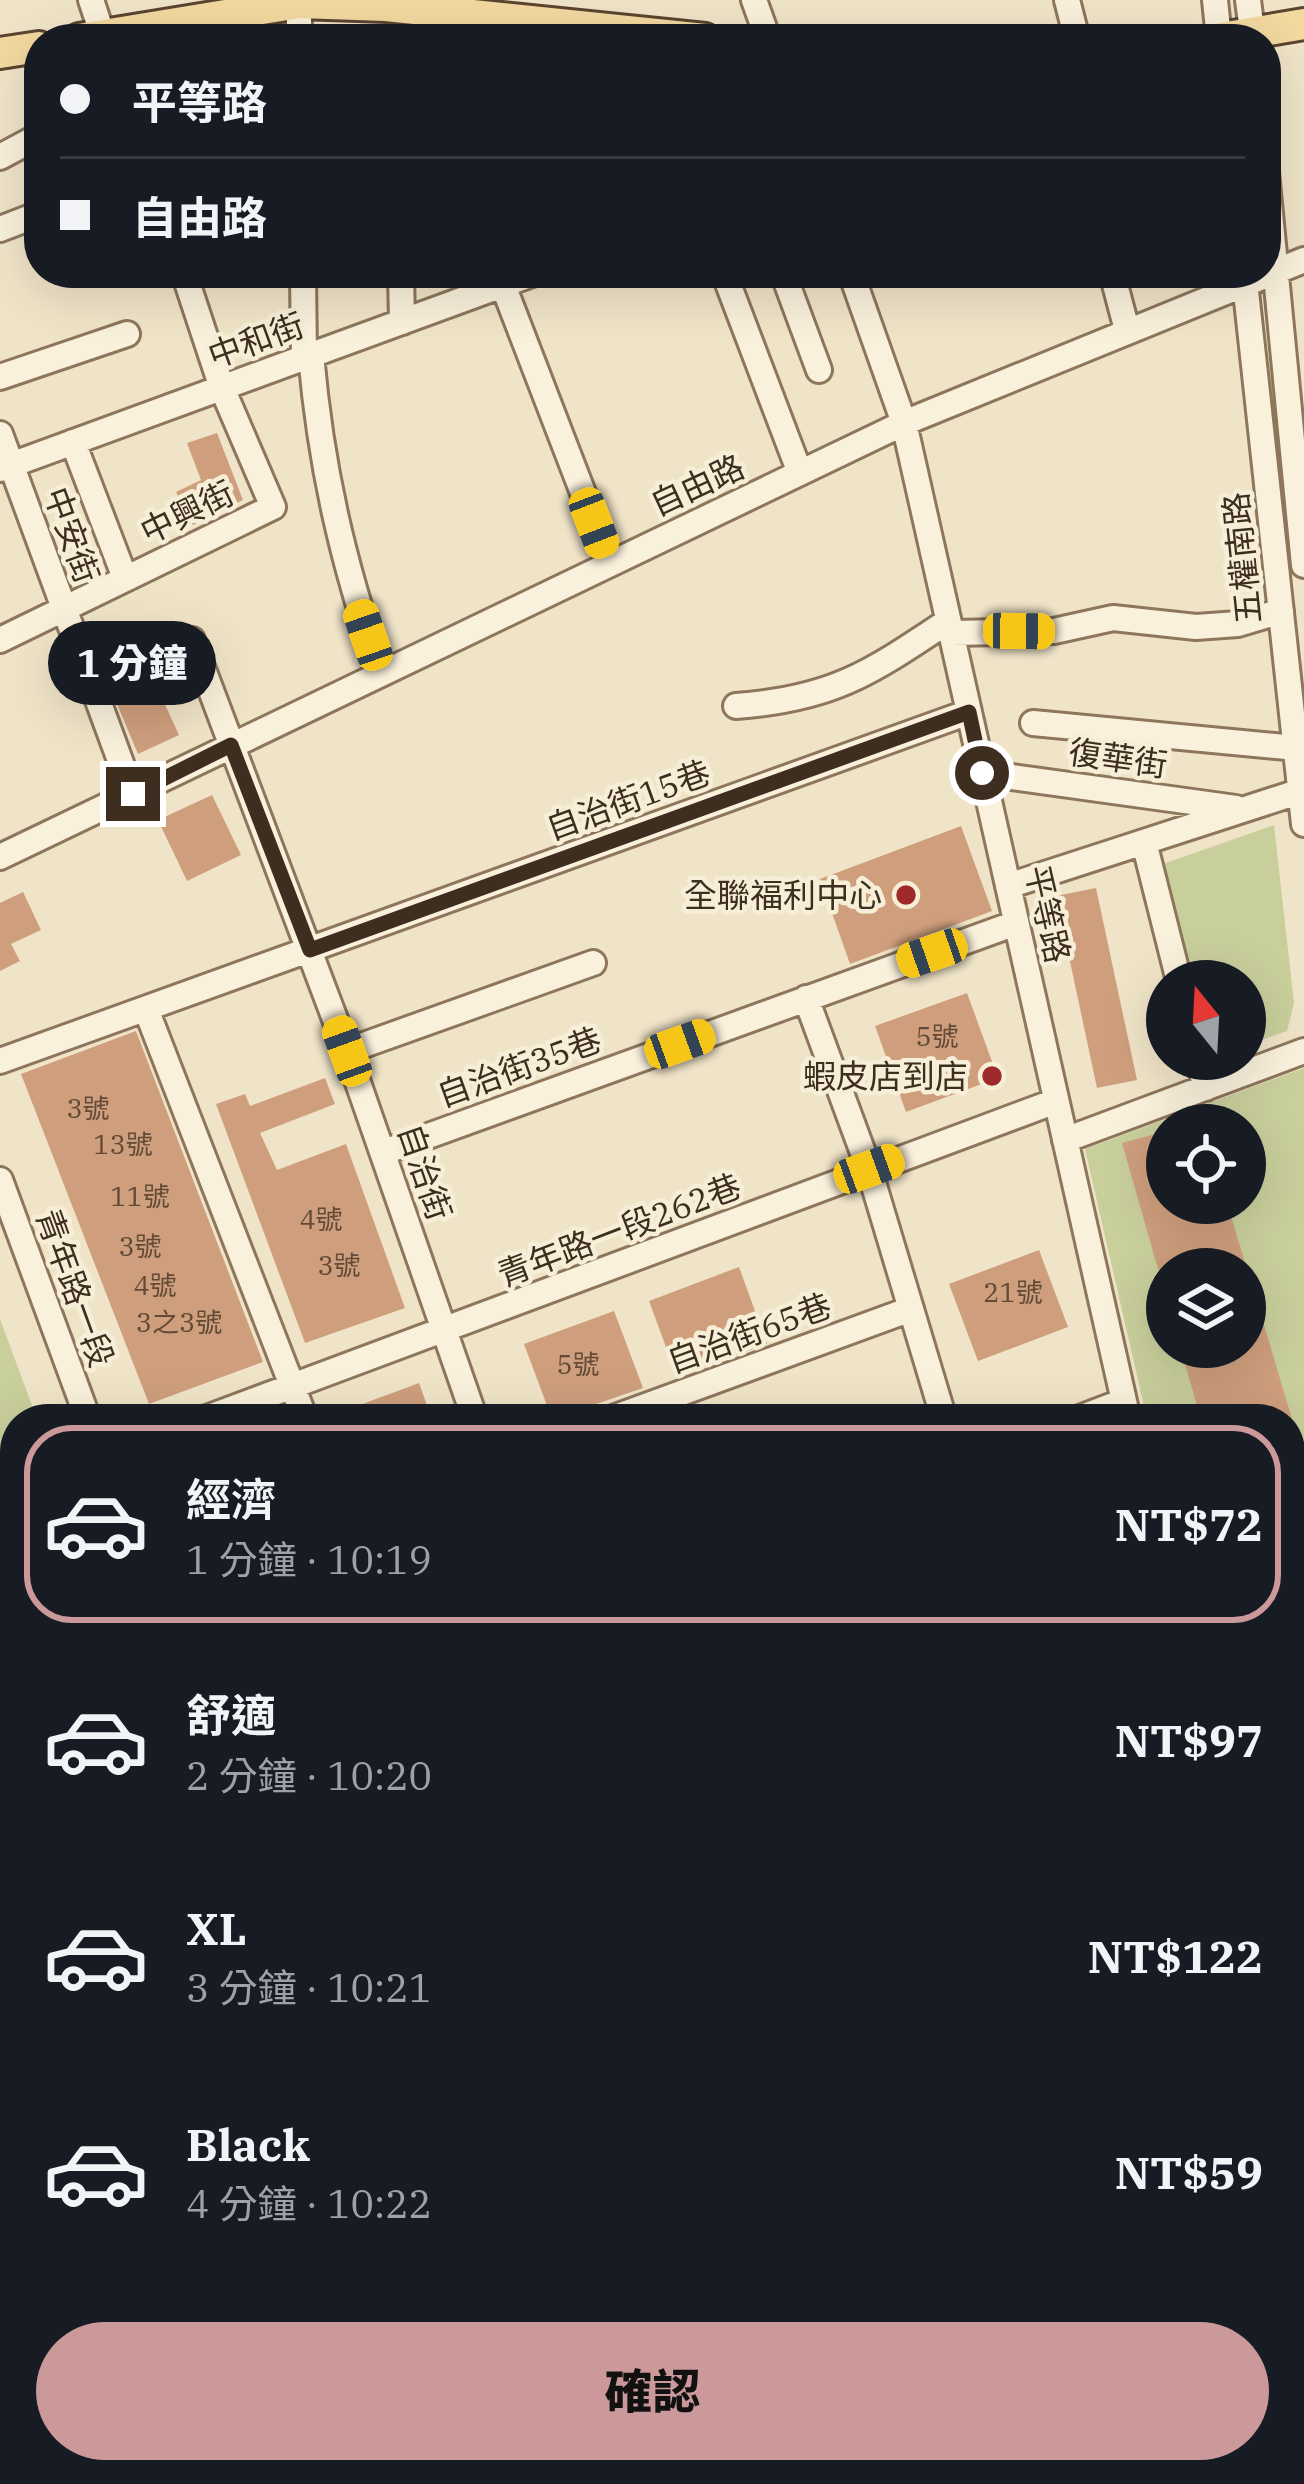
<!DOCTYPE html>
<html lang="zh-TW">
<meta charset="utf-8">
<style>
body{margin:0;font-family:"IBM Plex Serif","Noto Sans TC",serif;background:#20242c;color:#f1f3f6;height:100vh;display:flex;flex-direction:column;font-size:45px;white-space:nowrap}
*{box-sizing:border-box;margin:0}
p{font-size:39px;color:#9ea1a6}
.icon{flex:none;width:66px;height:66px;fill:none;stroke:currentColor;stroke-width:2;stroke-linecap:round;stroke-linejoin:round}
.map{position:relative;flex:1;overflow:hidden}
.panel{position:absolute;left:0px;top:1404px;width:1305px;height:1080px;display:flex;flex-direction:column;background:#171b24;border-radius:48px 48px 0 0;box-shadow:0 12px 48px #0002}
.panel>*{flex:none}
.banner{position:absolute;left:24px;top:24px;width:1257px;height:264px;border-radius:48px;box-shadow:0 12px 48px #0002;display:grid;align-content:center;height:264px;padding:0 36px;background:#171b24}
.needle{width:78px;rotate:342deg}
.fabs{position:absolute;left:1146px;top:960px;display:grid;gap:24px}
.fabs a{display:grid;place-items:center;width:120px;height:120px;border-radius:50%;background:#171b24;box-shadow:0 12px 48px #0002;font-size:60px}
.end{position:absolute;width:54px;height:54px;margin:-27px;border:15px solid #3d2e20;background:#fff;box-shadow:0 0 0 6px #fff}
.from{border-radius:50%}
.bubble{position:absolute;height:84px;border-radius:42px;background:#171b24;box-shadow:0 12px 48px #0002;font-size:39px;font-weight:800;line-height:84px;text-align:center}
.car{position:absolute;width:36px;height:72px;margin:-36px -18px;border-radius:15px;box-shadow:0 0 9px 3px #0007;background:linear-gradient(#f5c518 24%,#345 0 40%,#f5c518 0 76%,#345 0 86%,#f5c518 0)}
.banner b{display:flex;align-items:center;gap:42px;height:114px;font-size:45px}
.banner b+b{border-top:3px solid #363941}
.banner i{width:30px;height:30px;background:#f1f3f6}
ul{padding:21px 0 0;list-style:none}
li{display:flex;align-items:center;gap:36px;height:198px;margin:0 24px 18px;padding:0 12px;border:6px solid transparent;border-radius:48px}
li div{flex:1}
li b{display:block;font-size:45px}
li em{font-style:normal;font-weight:800}
li.on{border-color:#cc999b}
li>.icon{width:108px;height:108px;stroke-width:1.5}
.action{display:flex;gap:24px;margin-top:auto;padding:24px 36px}
.action a{flex:1;height:138px;border-radius:72px;background:#cc999b;color:#111;font-size:48px;font-weight:800;line-height:138px;text-align:center}
.map>svg:first-child{display:block}
</style>
<div class="map">
<svg width="1304" height="2484" viewBox="0 0 1304 2484">
<rect width="100%" height="100%" fill="#f0e4c8"/>
<path fill="#c9cf9b" fill-rule="evenodd" d="M 1274,825 L 1294,1003 L 1287,1031 L 1245,1046 L 1245,981 L 1188,981 L 1163,864 Z
M 1304,1068 L 1304,1796 L 1290,1792 L 1290,1419 L 1147,1419 L 1085,1149 ZM 1167,1125 L 1245,1125 L 1245,1203 L 1167,1203 ZM 1167,1269 L 1245,1269 L 1245,1347 L 1167,1347 Z
M 0,1319 L 37,1419 L 15,1419 L 15,1463 L 0,1469 Z
M 15,1529 L 15,1688 L 0,1648 L 0,1534 Z
M 0,2247 L 15,2252 L 15,2469 L 273,2469 L 278,2484 L 0,2484 Z
M 373,2469 L 437,2469 L 442,2484 L 332,2484 Z"/>
<path fill="#cf9f7d" d="M 217,433 L 243,500 L 193,525 L 176,492 L 201,480 L 187,443 Z
M 151,674 L 179,735 L 138,754 L 112,692 Z
M 212,795 L 241,855 L 187,881 L 158,820 Z
M 961,826 L 992,911 L 850,964 L 820,879 Z
M 1096,888 L 1137,1080 L 1097,1088 L 1056,896 Z
M 23,892 L 41,930 L 11,944 L 20,961 L 0,971 L 0,903 Z
M 967,993 L 998,1078 L 906,1112 L 875,1026 Z
M 136,1031 L 263,1362 L 149,1404 L 21,1074 Z
M 325,1078 L 335,1104 L 260,1133 L 277,1170 L 346,1144 L 405,1308 L 305,1343 L 216,1104 L 245,1094 L 250,1106 Z
M 1167,1131 L 1167,1203 L 1227,1203 L 1247,1269 L 1158,1269 L 1122,1143 Z
M 1039,1250 L 1068,1327 L 978,1361 L 949,1284 Z
M 739,1267 L 767,1344 L 677,1377 L 649,1301 Z
M 1245,1278 L 1250,1278 L 1292,1419 L 1201,1419 L 1180,1347 L 1245,1347 Z
M 614,1311 L 643,1388 L 552,1419 L 524,1344 Z
M 419,1383 L 429,1411 L 407,1419 L 322,1419 Z"/>
<g fill="none" stroke-linecap="round" stroke-linejoin="round">
<g stroke="#8d765c" stroke-width="30">
<path id="minor" d="M 91,0 L 104,39
M 754,0 L 768,39
M 1067,0 L 1077,39
M 1215,0 L 1219,39
M 1248,0 L 1253,39
M 299,3 L 299,39
M 0,157 L 39,136
M 1266,172 L 1304,565
M 0,229 L 39,214
M 303,273 L 304,358
M 401,273 L 402,322
M 724,273 L 800,473
M 783,273 L 819,370
M 851,273 L 904,423 L 1128,1419
M 1112,273 L 1127,330
M 1244,273 L 1304,824
M 503,285 L 610,563
M 311,355 C 321,469 343,563 380,671
M 0,377 L 127,334
M 0,434 L 132,793
M 73,442 L 125,578
M 0,469 L 535,273
M 951,633 L 1054,631 L 1113,618 L 1196,627 L 1238,624 L 1281,611
M 0,640 L 273,507 L 222,388 L 184,273
M 192,640 L 347,1051 L 475,1419
M 736,706 C 833,699 870,673 948,621
M 1033,723 L 1296,748
M 982,773 L 1236,808
M 1144,842 L 1179,981
M 0,857 L 904,423 L 1304,260
M 1008,886 L 1304,790
M 806,998 L 869,1169 L 944,1419
M 146,1009 L 305,1419
M 347,1051 L 593,963
M 1198,1059 L 1206,1088
M 0,1061 L 969,712
M 1065,1140 L 1304,1051
M 384,1152 L 1016,923
M 0,1180 L 88,1419
M 204,1419 L 1056,1101
M 610,1419 L 911,1309
M 1077,1419 L 1124,1401
M 0,1496 L 15,1490
M 0,1680 L 15,1719
M 1290,1814 L 1304,1818
M 1290,2108 L 1304,2109
M 0,2215 L 15,2220
M 1290,2223 L 1304,2221
M 294,2469 L 295,2473 L 308,2469
M 473,2469 L 478,2484
M 1153,2484 L 1154,2469"/>
</g>
<g stroke="#5b4430" stroke-width="36">
<path id="major" d="M 79,39 L 299,3 L 386,6 L 705,39
M 1215,39 L 1304,24
M 0,53 L 39,47"/>
</g>
<use href="#minor" stroke="#faf1dc" stroke-width="24"/>
<use href="#major" stroke="#f3d9a0" stroke-width="30"/>
</g>
<g fill="none" stroke-linecap="round" stroke-linejoin="round">
<path stroke="#3d2e20" stroke-width="15" d="M 133,794 L 231,745 L 310,950 L 969,712 L 982,773"/>
</g>
<g fill="#9e2a2b" stroke="#f7eed8" stroke-width="4.5">
<circle cx="906" cy="895" r="12"/>
<circle cx="992" cy="1076" r="12"/>
</g>
<g text-anchor="middle" stroke-width="9" stroke-linejoin="round" paint-order="stroke">
<g font-size="27" fill="#624a37">
<text x="937" y="1046">5號</text>
<text x="88" y="1118">3號</text>
<text x="123" y="1154">13號</text>
<text x="140" y="1206">11號</text>
<text x="321" y="1229">4號</text>
<text x="140" y="1256">3號</text>
<text x="339" y="1275">3號</text>
<text x="155" y="1295">4號</text>
<text x="1013" y="1302">21號</text>
<text x="179" y="1332">3之3號</text>
<text x="578" y="1374">5號</text>
</g>
<g font-size="33" fill="#3d2e20" stroke="#f7eed8">
<text transform="translate(256 340) rotate(-20)" y="12">中和街</text>
<text transform="translate(697 485) rotate(-25)" y="12">自由路</text>
<text transform="translate(187 512) rotate(-26)" y="12">中興街</text>
<text transform="translate(72 535) rotate(70)" y="12">中安街</text>
<text transform="translate(1242 558) rotate(-96)" y="12">五權南路</text>
<text transform="translate(1118 758) rotate(8)" y="12">復華街</text>
<text transform="translate(628 800) rotate(-20)" y="12">自治街15巷</text>
<text transform="translate(1048 914) rotate(77)" y="12">平等路</text>
<text transform="translate(519 1067) rotate(-20)" y="12">自治街35巷</text>
<text transform="translate(425 1172) rotate(71)" y="12">自治街</text>
<text transform="translate(619 1230) rotate(-21)" y="12">青年路一段262巷</text>
<text transform="translate(75 1288) rotate(70)" y="12">青年路一段</text>
<text transform="translate(749 1333) rotate(-20)" y="12">自治街65巷</text>
</g>
<g font-size="33" fill="#3d2e20" stroke="#f7eed8" text-anchor="end">
<text x="882" y="907">全聯福利中心</text>
<text x="968" y="1088">蝦皮店到店</text>
</g>
</g>
</svg>
<div class="fabs">
<a><svg class="needle" viewBox="-14 -14 28 28"><path d="M0-13l5 13h-10z" fill="#e53935"/><path d="M0 13l5-13h-10z" fill="#9ea1a6"/></svg></a>
<a><svg class="icon" aria-label="locate" viewBox="0 0 24 24"><circle cx="12" cy="12" r="6"/><path d="M12 2v4M12 18v4M2 12h4M18 12h4"/></svg></a>
<a><svg class="icon" aria-label="layers" viewBox="0 0 24 24"><path d="M12 4l9 5-9 5-9-5zM3 14l9 5 9-5"/></svg></a>
</div>
<i class="end from" style="left:982px;top:773px"></i>
<i class="end" style="left:133px;top:794px"></i>
<div class="bubble" style="left:48px;top:621px;width:168px">1 分鐘</div>
<i class="car" style="left:594px;top:523px;rotate:159deg"></i>
<i class="car" style="left:1019px;top:631px;rotate:91deg"></i>
<i class="car" style="left:368px;top:635px;rotate:341deg"></i>
<i class="car" style="left:932px;top:953px;rotate:251deg"></i>
<i class="car" style="left:680px;top:1044px;rotate:70deg"></i>
<i class="car" style="left:347px;top:1051px;rotate:340deg"></i>
<i class="car" style="left:869px;top:1169px;rotate:70deg"></i>
<div class="banner">
<b><i class="from"></i>平等路</b>
<b><i></i>自由路</b>
</div>
<section class="panel">
<ul>
<li class="on"><svg class="icon" aria-label="car" viewBox="0 0 24 24"><path d="M5 17H2v-5l4-1 3-4h7l3 4 3 1v5h-3M9 17h6M6 11h13"/><circle cx="7" cy="17" r="2"/><circle cx="17" cy="17" r="2"/></svg><div><b>經濟</b><p>1 分鐘 · 10:19</p></div><em>NT$72</em></li>
<li><svg class="icon" aria-label="car" viewBox="0 0 24 24"><path d="M5 17H2v-5l4-1 3-4h7l3 4 3 1v5h-3M9 17h6M6 11h13"/><circle cx="7" cy="17" r="2"/><circle cx="17" cy="17" r="2"/></svg><div><b>舒適</b><p>2 分鐘 · 10:20</p></div><em>NT$97</em></li>
<li><svg class="icon" aria-label="car" viewBox="0 0 24 24"><path d="M5 17H2v-5l4-1 3-4h7l3 4 3 1v5h-3M9 17h6M6 11h13"/><circle cx="7" cy="17" r="2"/><circle cx="17" cy="17" r="2"/></svg><div><b>XL</b><p>3 分鐘 · 10:21</p></div><em>NT$122</em></li>
<li><svg class="icon" aria-label="car" viewBox="0 0 24 24"><path d="M5 17H2v-5l4-1 3-4h7l3 4 3 1v5h-3M9 17h6M6 11h13"/><circle cx="7" cy="17" r="2"/><circle cx="17" cy="17" r="2"/></svg><div><b>Black</b><p>4 分鐘 · 10:22</p></div><em>NT$59</em></li>
</ul>
<div class="action"><a>確認</a></div>
</section>
</div>
